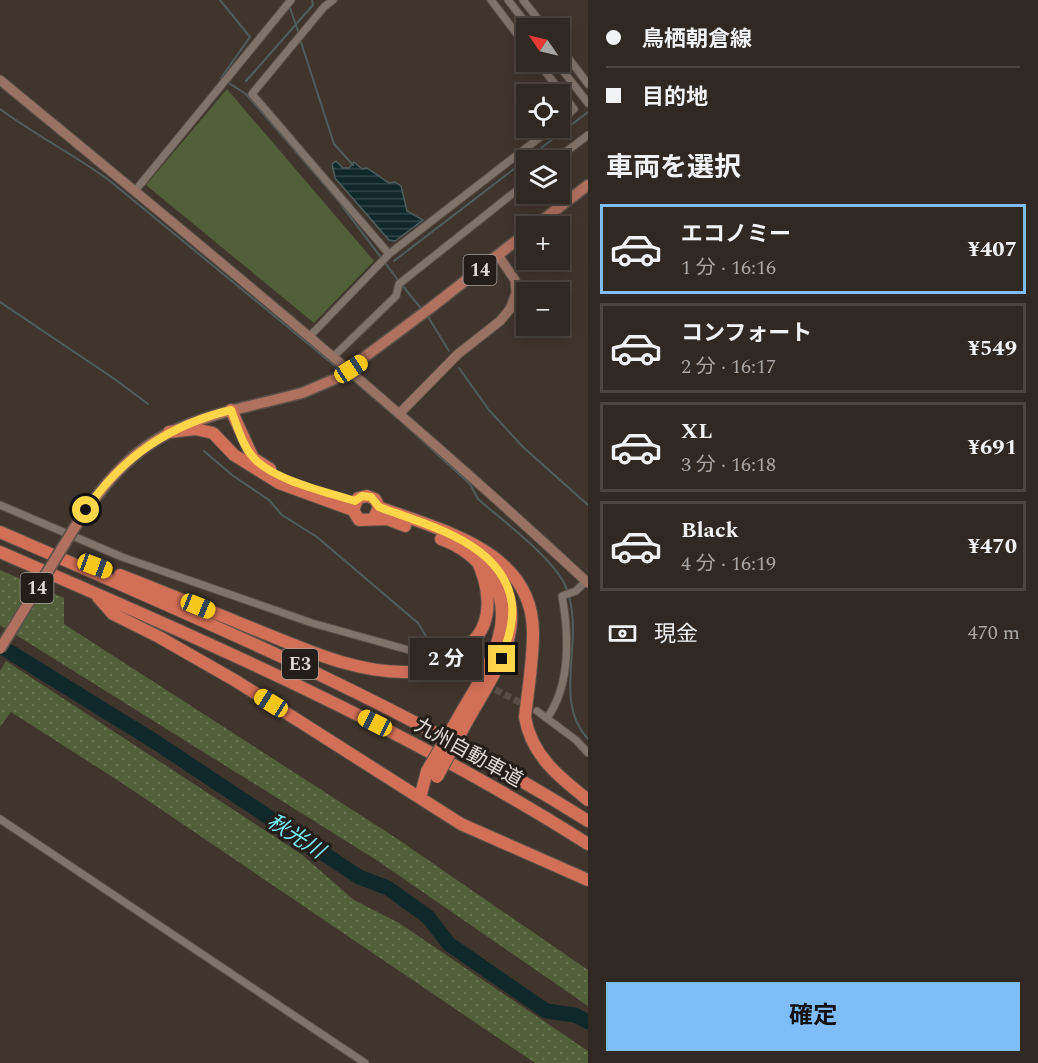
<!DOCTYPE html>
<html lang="ja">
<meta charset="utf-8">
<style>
body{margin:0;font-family:Spectral,"Noto Sans JP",serif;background:#38302a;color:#f1f3f6;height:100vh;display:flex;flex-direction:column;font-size:22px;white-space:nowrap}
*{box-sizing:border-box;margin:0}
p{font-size:20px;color:#a8a6a5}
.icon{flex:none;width:33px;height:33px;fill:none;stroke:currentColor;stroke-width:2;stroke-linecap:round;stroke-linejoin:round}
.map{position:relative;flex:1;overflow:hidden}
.side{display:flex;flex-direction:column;background:#302822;width:450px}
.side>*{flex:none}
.top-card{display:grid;align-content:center;height:132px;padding:0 18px;background:#302822}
.needle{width:39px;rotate:304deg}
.controls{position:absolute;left:516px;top:18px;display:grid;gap:12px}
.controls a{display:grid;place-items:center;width:54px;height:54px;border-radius:0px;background:#302822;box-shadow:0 3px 15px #0003,0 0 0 2px #4b4440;font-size:30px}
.end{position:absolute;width:27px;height:27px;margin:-14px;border:8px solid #ffd54a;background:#111;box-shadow:0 0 0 3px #111}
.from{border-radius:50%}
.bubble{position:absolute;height:42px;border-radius:0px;background:#302822;box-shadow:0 3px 15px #0003,0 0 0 2px #4b4440;font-size:20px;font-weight:700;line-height:42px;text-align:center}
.car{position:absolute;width:18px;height:36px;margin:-18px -9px;border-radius:8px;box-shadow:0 0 4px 2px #0007;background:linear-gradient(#f5c518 24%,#345 0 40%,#f5c518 0 76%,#345 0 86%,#f5c518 0)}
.top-card b{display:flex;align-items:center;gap:21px;height:57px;font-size:22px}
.top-card b+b{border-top:2px solid #4b4440}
.top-card i{width:15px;height:15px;background:#f1f3f6}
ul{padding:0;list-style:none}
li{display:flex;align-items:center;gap:18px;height:90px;margin:0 12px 9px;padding:0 6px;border:3px solid #4b4440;border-radius:0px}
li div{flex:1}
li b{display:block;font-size:22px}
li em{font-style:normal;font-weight:700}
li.selected{border-color:#7fbdfa}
li>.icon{width:54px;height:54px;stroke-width:1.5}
h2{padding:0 18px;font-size:27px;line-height:72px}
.pay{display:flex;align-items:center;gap:15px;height:66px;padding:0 18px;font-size:22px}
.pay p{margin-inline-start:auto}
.button{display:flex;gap:12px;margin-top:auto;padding:12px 18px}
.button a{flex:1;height:69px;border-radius:0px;background:#7fbdfa;color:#111;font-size:24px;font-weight:700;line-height:69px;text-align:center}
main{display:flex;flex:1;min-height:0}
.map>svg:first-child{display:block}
</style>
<main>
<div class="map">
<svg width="588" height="1063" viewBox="0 0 588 1063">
<defs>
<pattern id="grass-dots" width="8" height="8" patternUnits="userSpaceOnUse" patternTransform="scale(1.5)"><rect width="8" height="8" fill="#516038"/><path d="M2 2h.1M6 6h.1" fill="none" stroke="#6a7654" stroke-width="1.8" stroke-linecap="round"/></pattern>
<pattern id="water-rules" width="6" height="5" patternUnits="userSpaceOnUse" patternTransform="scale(1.5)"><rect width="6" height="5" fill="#0f292b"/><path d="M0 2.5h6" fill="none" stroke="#324749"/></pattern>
</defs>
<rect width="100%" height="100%" fill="#40352d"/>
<path fill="url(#grass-dots)" d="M 0,570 L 64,598 L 64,624 L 396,838 L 588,970 L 588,1006 L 378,861 L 0,625 Z
M 6,661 L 301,854 L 354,900 L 399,923 L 588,1051 L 588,1063 L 535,1063 L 125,785 L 11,712 L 0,727 L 0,671 Z"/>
<path fill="#516038" d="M 227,89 L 374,261 L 314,323 L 146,185 Z"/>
<path fill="url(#water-rules)" stroke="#4e5e5e" stroke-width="1.5" d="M 336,161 L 343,168 L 349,168 L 354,162 L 362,169 L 367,168 L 389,183 L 395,182 L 401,186 L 407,211 L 423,220 L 395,241 L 389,240 L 335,178 L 332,164 Z"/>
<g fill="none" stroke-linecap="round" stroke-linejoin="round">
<path stroke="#4e5e5e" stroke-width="2" d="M 220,0 L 250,37 L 221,78 L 246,94 L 336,198 L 398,280
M 289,5 L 299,34
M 300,39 L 334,144 L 353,165
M 246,81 L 313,5 L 312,0
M 0,109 C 35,135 75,155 110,181 L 340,370
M 394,261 L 588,112
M 402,285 L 423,311
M 0,302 L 116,380 L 148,404
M 427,315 L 449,351
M 459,368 L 489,410 L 523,447 L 588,505
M 347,375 L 397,418
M 404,424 L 470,484 L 478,499 C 502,520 553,558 565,585 C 588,638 550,698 588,739
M 204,451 L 232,475 L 269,500 L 282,515 L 317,537 L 418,623 L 435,651"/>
<path stroke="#0f292b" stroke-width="15" d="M 0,646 L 157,743 L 359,877 L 388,888 L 428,917 L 449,944 L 546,1011 L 575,1015 L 588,1022"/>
<path stroke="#584e46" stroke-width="7" stroke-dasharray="7 3.5" stroke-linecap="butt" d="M 430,656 L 527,706"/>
<g stroke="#5a514a" stroke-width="9">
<path id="street" d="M 333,0 L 324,7 L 252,94 L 389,254
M 491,0 L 526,46
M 508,0 L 530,28
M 523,0 L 545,28
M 560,47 L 588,84
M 538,62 L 574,109 L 560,122
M 556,62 L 588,103
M 555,160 L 588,135
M 135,191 L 291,0
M 310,336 L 389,254 L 552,128
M 334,356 L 396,296 L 399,284 L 526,183
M 0,505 L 122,557 L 312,623 L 430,656
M 537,711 L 576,740 L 588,753
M 547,718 C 571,685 569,634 562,596 L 576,591 L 586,581
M 0,819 L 365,1063"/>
</g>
<g stroke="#5a514a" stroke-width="11">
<path id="secondary" d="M 0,80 C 199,244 399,407 588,583
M 400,413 L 458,354 L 500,321 L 510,309 L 516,293 L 515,280 L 498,255"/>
</g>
<g stroke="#5a514a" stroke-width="13">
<path id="primary" d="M 535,226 L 588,185
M 433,306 L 526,233
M 75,527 C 132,441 167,425 266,402"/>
</g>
<g stroke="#5a514a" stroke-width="14">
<path id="highway" d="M 231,410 L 253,458 L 270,469
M 169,432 L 195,429 L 213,433 L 234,455 L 279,483 L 353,510
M 379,507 C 442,531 534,550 533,634 C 533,661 528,690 525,717 C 531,755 559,777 588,800
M 374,518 L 379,507 L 375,499 L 367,496 L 358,498 L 353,510 L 359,520 L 387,519 L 405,526
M 0,532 C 201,619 402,704 588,821
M 441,539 C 461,546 475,557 488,574 C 525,621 480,678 457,720
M 0,552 C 201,639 402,726 588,844
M 120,575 C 166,593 213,612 259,631 C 307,650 355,673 407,672 C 433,671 454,660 472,642 C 496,619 488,583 476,558
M 98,597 L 113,614 L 159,637 L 236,681 L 461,824 L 588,880
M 465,725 C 497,667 541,615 483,556
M 420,798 L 427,771"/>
</g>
<use href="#street" stroke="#80736a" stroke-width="7"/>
<use href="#secondary" stroke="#997264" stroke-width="9"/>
<use href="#primary" stroke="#b1715f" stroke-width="10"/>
<use href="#highway" stroke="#d26f57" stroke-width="12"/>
<g stroke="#5a514a" stroke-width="13" stroke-linecap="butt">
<path id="primary-bridge" d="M 266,402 L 302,393 L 335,379 L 433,306
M 0,649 L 75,527"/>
</g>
<g stroke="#5a514a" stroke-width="14" stroke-linecap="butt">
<path id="highway-bridge" d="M 427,771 L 457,720
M 437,777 L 465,725"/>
</g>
<use href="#primary-bridge" stroke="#b1715f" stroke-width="10"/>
<use href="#highway-bridge" stroke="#d26f57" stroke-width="12"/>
</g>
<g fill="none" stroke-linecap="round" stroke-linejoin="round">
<path stroke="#ffd54a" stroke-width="8" d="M 86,510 C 122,457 169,425 231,410 C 237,425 242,445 253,457 C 272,480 327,492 355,501 L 362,496 L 371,497 L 379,507 C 426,525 504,543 512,604 C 514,623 507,641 502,659"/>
</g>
<g text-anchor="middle" stroke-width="6" stroke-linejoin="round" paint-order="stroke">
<g fill="#231e1a" stroke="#a7a19c" stroke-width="1.5">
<rect x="463.5" y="255" width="33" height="30" rx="4.5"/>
<rect x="20.5" y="573" width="33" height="30" rx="4.5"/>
<rect x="282" y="649" width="36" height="30" rx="4.5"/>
</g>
<g font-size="18" font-weight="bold" fill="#e0d9d4">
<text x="480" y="276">14</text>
<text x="37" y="594">14</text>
<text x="300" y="670">E3</text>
</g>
<g font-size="20" fill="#e0d9d4" stroke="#231e1a">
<text transform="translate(469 752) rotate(29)" y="7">九州自動車道</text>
</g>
<g font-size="21" font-style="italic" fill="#76f0fb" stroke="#231e1a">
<text transform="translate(296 836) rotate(33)" y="7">秋光川</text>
</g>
</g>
</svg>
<div class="controls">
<a><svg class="needle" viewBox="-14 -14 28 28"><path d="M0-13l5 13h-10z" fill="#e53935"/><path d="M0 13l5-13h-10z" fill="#a8a6a5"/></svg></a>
<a><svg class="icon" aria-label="locate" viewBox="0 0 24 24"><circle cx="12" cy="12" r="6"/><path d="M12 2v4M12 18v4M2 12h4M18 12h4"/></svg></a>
<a><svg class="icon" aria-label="layers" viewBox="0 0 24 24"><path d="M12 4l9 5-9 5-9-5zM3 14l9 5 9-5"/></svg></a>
<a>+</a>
<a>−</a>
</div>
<i class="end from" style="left:86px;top:510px"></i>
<i class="end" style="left:502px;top:659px"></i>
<div class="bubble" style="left:410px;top:638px;width:72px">2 分</div>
<i class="car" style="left:351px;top:369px;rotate:57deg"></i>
<i class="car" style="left:95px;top:566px;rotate:110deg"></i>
<i class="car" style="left:198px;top:606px;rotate:112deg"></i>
<i class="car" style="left:271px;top:703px;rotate:302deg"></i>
<i class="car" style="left:375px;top:723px;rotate:297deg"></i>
</div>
<section class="side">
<div class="top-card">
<b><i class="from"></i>鳥栖朝倉線</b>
<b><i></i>目的地</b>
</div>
<h2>車両を選択</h2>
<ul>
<li class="selected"><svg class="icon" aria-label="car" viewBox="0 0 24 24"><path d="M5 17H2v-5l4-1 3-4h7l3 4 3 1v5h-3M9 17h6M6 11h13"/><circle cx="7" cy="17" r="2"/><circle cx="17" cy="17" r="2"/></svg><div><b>エコノミー</b><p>1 分 · 16:16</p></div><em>¥407</em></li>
<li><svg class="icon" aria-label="car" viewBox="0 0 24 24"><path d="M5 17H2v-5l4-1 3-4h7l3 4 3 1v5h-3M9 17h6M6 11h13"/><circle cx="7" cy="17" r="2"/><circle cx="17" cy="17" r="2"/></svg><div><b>コンフォート</b><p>2 分 · 16:17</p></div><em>¥549</em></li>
<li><svg class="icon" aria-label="car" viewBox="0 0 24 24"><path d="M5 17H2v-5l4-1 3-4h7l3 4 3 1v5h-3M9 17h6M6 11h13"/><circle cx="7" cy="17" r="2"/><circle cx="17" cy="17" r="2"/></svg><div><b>XL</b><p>3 分 · 16:18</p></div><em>¥691</em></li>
<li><svg class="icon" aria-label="car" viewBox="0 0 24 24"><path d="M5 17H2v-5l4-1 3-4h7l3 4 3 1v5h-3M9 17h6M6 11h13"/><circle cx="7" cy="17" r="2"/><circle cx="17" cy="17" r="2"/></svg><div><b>Black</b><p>4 分 · 16:19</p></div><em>¥470</em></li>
</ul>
<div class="pay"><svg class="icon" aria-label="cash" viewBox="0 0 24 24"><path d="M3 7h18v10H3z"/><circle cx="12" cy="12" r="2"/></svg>現金<p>470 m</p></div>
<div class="button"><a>確定</a></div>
</section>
</main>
